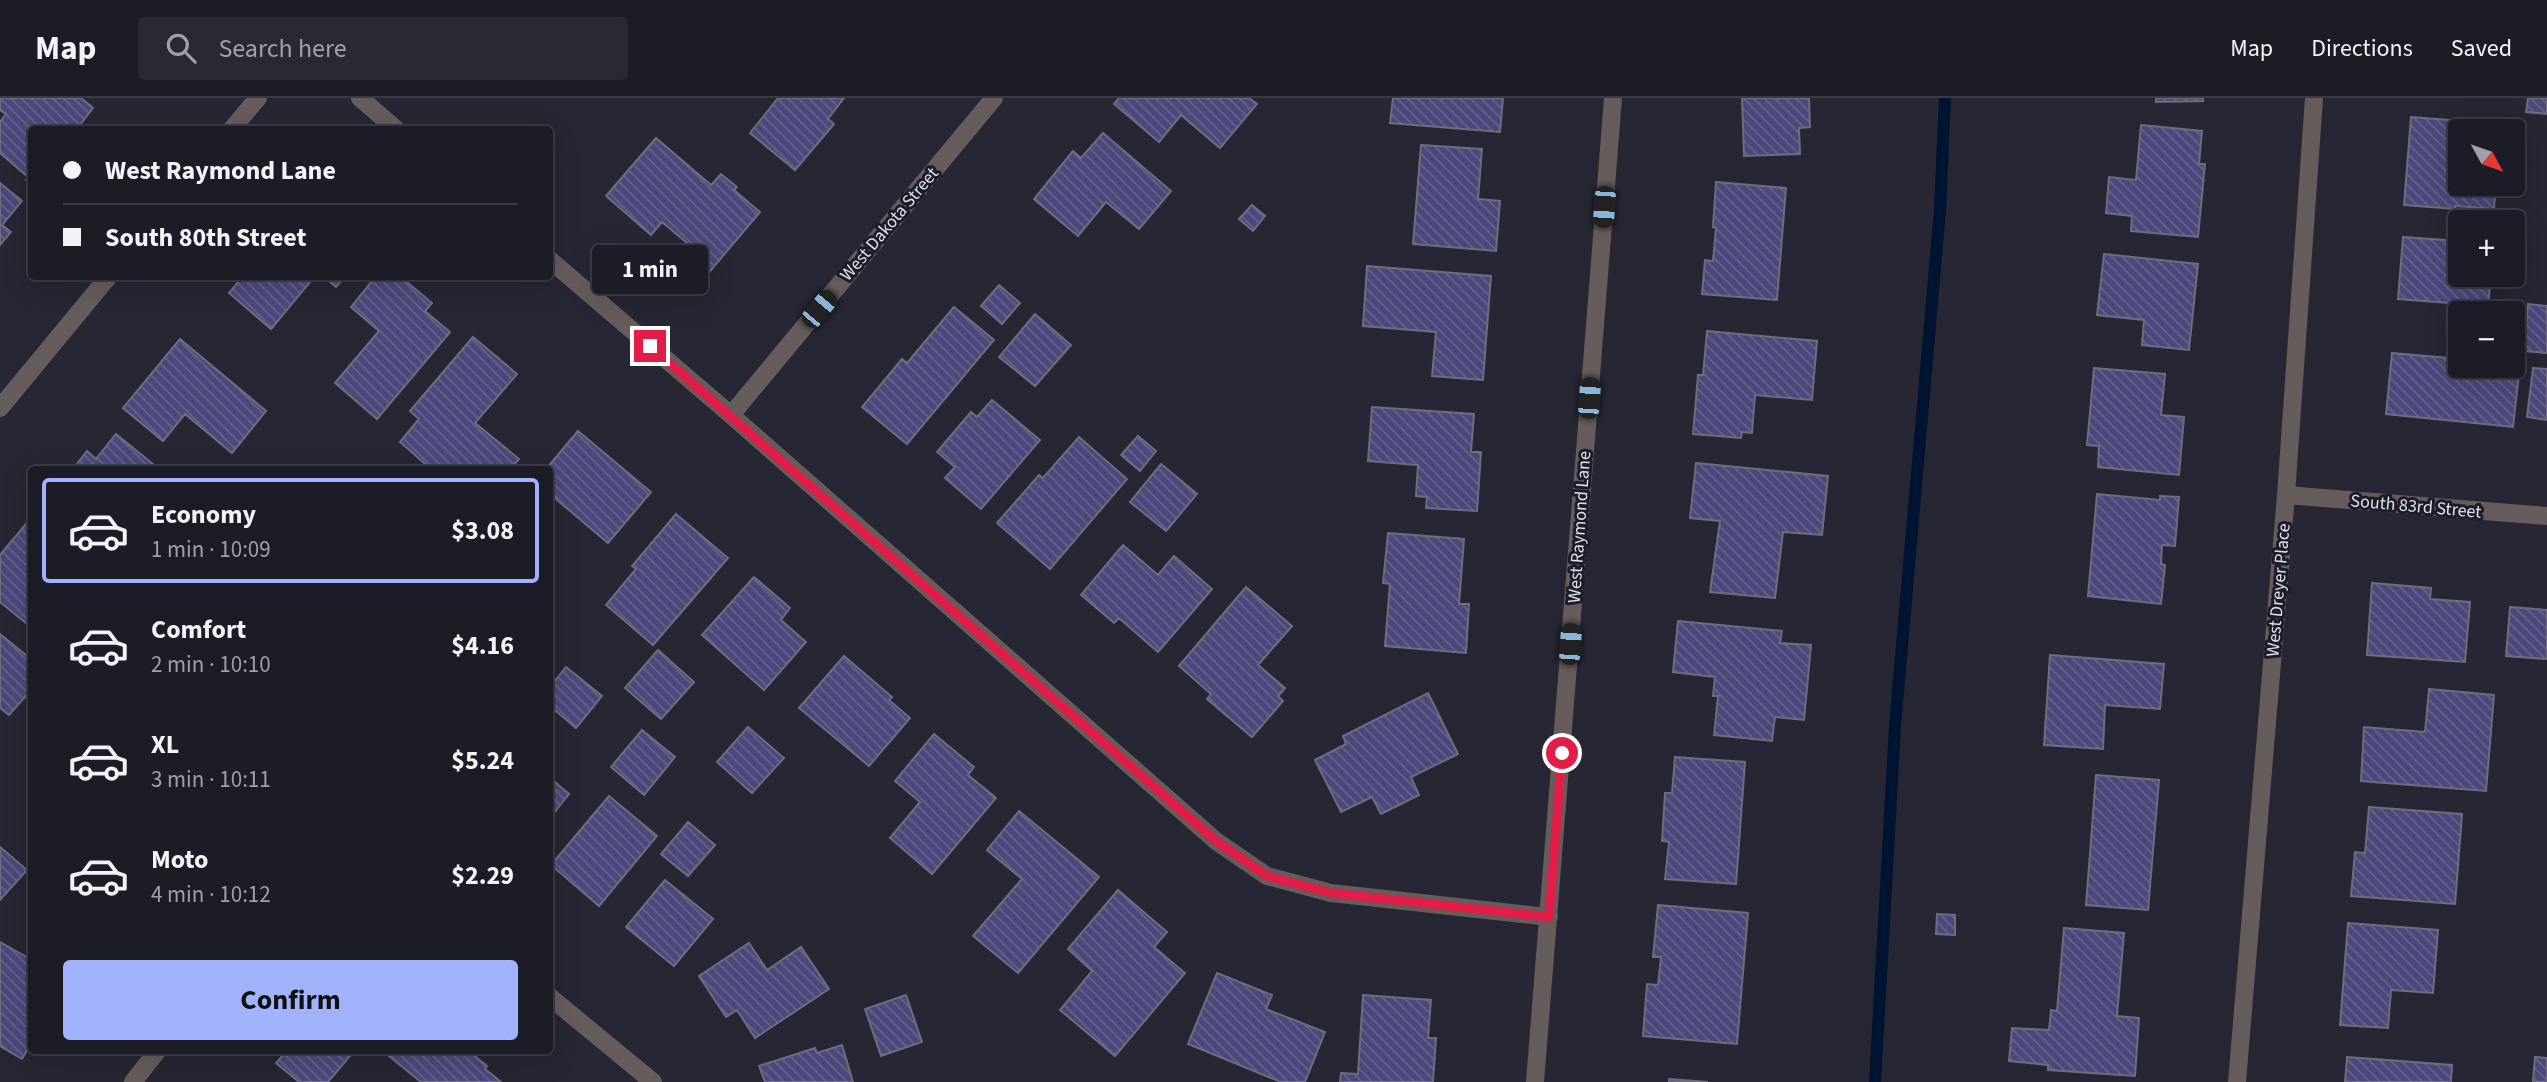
<!DOCTYPE html>
<meta charset="utf-8">
<style>
body{margin:0;font-family:"Source Sans 3",sans-serif;background:#292933;color:#f1f3f6;height:100vh;display:flex;flex-direction:column;font-size:26px;white-space:nowrap}
*{box-sizing:border-box;margin:0}
p{font-size:23px;color:#a0a1a7}
.icon{flex:none;width:38px;height:38px;fill:none;stroke:currentColor;stroke-width:2;stroke-linecap:round;stroke-linejoin:round}
.map{position:relative;flex:1;overflow:hidden}
.side{position:absolute;left:28px;top:368px;width:525px;height:588px;display:flex;flex-direction:column;background:#1c1c27;border-radius:7px;box-shadow:0 7px 28px #0002,0 0 0 2px #3a3a44}
.side>*{flex:none}
.top-card{position:absolute;left:28px;top:28px;width:525px;height:154px;border-radius:7px;box-shadow:0 7px 28px #0002,0 0 0 2px #3a3a44;display:grid;align-content:center;height:154px;padding:0 35px;background:#1c1c27}
.needle{width:46px;rotate:130deg}
.buttons{position:absolute;left:2448px;top:21px;display:grid;gap:14px}
.buttons a{display:grid;place-items:center;width:77px;height:77px;border-radius:7px;background:#1c1c27;box-shadow:0 7px 28px #0002,0 0 0 2px #3a3a44;font-size:35px}
.end{position:absolute;width:32px;height:32px;margin:-16px;border:9px solid #e11d48;background:#fff;box-shadow:0 0 0 4px #fff}
.from{border-radius:50%}
.bubble{position:absolute;height:49px;border-radius:7px;background:#1c1c27;box-shadow:0 7px 28px #0002,0 0 0 2px #3a3a44;font-size:23px;font-weight:700;line-height:49px;text-align:center}
.car{position:absolute;width:21px;height:42px;margin:-21px -10px;border-radius:9px;box-shadow:0 0 5px 2px #0007;background:linear-gradient(#222 24%,#8ab4d8 0 40%,#222 0 76%,#8ab4d8 0 86%,#222 0)}
.top-card b{display:flex;align-items:center;gap:24px;height:66px;font-size:26px}
.top-card b+b{border-top:2px solid #3a3a44}
.top-card i{width:18px;height:18px;background:#f1f3f6}
ul{padding:12px 0 0;list-style:none}
li{display:flex;align-items:center;gap:21px;height:105px;margin:0 14px 10px;padding:0 21px;border:4px solid transparent;border-radius:7px}
li div{flex:1}
li b{display:block;font-size:26px}
li em{font-style:normal;font-weight:700}
li.active{border-color:#a1b3fd}
li>.icon{width:63px;height:63px;stroke-width:1.5}
.button{display:flex;gap:14px;margin-top:auto;padding:14px 35px}
.button a{flex:1;height:80px;border-radius:7px;background:#a1b3fd;color:#111;font-size:28px;font-weight:700;line-height:80px;text-align:center}
header{display:flex;align-items:center;gap:42px;box-sizing:border-box;height:98px;padding:0 35px;background:#1c1c27;border-bottom:2px solid #3a3a44}
header strong{font-size:33px}
nav{display:flex;gap:38px;margin-inline-start:auto;font-size:24px}
.search{width:490px;height:63px;background:#292933;display:flex;align-items:center;gap:18px;box-sizing:border-box;padding:0 24px;border-radius:7px;color:#a0a1a7;font-size:26px}
.map>svg:first-child{display:block}
</style>
<header>
<strong>Map</strong>
<div class="search"><svg class="icon" aria-label="search" viewBox="0 0 24 24"><circle cx="10" cy="10" r="6"/><path d="M15 15l6 6"/></svg>Search here</div>
<nav><a>Map</a><a>Directions</a><a>Saved</a></nav>
</header>
<div class="map">
<svg width="2547" height="984" viewBox="0 0 2547 984">
<defs>
<pattern id="building-back-hatch" width="6" height="6" patternUnits="userSpaceOnUse" patternTransform="scale(1.75)"><rect width="6" height="6" fill="#4c487b"/><path d="M-1 5l2 2M0 0l6 6M5-1l2 2" fill="none" stroke="#66628e"/></pattern>
</defs>
<rect width="100%" height="100%" fill="#262634"/>
<g fill="none" stroke-linecap="round" stroke-linejoin="round">
<path stroke="#001331" stroke-width="12" d="M 1875,984 L 1895,628 L 1940,112 L 1945,0"/>
</g>
<path fill="url(#building-back-hatch)" stroke="#6d6d7e" stroke-width="2" d="M 0,0 L 81,0 L 93,10 L 76,32 L 32,32 L 32,86 L 26,82 L 28,79 L 0,55 L 0,24 L 6,16 L 0,12 Z
M 778,0 L 844,0 L 828,21 L 834,26 L 795,72 L 750,35 Z
M 1119,0 L 1249,0 L 1257,6 L 1220,50 L 1181,17 L 1159,44 L 1114,6 Z
M 1393,0 L 1503,0 L 1500,34 L 1390,25 Z
M 1742,0 L 1809,0 L 1810,29 L 1799,30 L 1800,56 L 1744,58 Z
M 2156,0 L 2203,0 L 2203,3 L 2156,4 Z
M 2528,0 L 2547,0 L 2547,16 L 2526,14 Z
M 2411,19 L 2501,26 L 2500,33 L 2460,33 L 2460,86 L 2496,86 L 2494,111 L 2455,108 L 2455,111 L 2404,107 Z
M 2141,27 L 2202,33 L 2199,66 L 2205,66 L 2198,139 L 2131,133 L 2132,118 L 2106,115 L 2109,79 L 2136,82 Z
M 1103,35 L 1171,93 L 1139,131 L 1106,104 L 1078,138 L 1034,101 L 1073,53 L 1081,60 Z
M 656,40 L 711,87 L 721,76 L 737,89 L 734,92 L 760,114 L 706,178 L 678,155 L 687,145 L 662,124 L 651,137 L 606,98 Z
M 1421,47 L 1482,51 L 1478,101 L 1500,103 L 1496,153 L 1413,146 Z
M 1716,84 L 1786,90 L 1777,202 L 1702,196 L 1705,162 L 1713,163 L 1716,130 L 1713,129 Z
M 0,85 L 22,103 L 2,127 L 11,134 L 0,147 Z
M 1252,107 L 1265,118 L 1253,133 L 1239,121 Z
M 2403,139 L 2460,143 L 2460,177 L 2491,177 L 2488,208 L 2398,201 Z
M 2104,156 L 2198,166 L 2189,252 L 2142,247 L 2144,222 L 2097,217 Z
M 1367,168 L 1491,178 L 1483,282 L 1432,278 L 1436,234 L 1363,228 Z
M 243,178 L 315,178 L 271,231 L 229,195 Z
M 323,178 L 345,178 L 336,189 Z
M 376,178 L 400,178 L 432,205 L 425,213 L 450,234 L 377,321 L 335,285 L 379,233 L 351,209 Z
M 999,187 L 1020,205 L 1002,226 L 981,208 Z
M 2528,206 L 2547,208 L 2547,255 L 2524,253 Z
M 954,209 L 994,242 L 907,346 L 862,309 L 902,261 L 907,265 Z
M 1035,216 L 1071,247 L 1035,288 L 999,259 Z
M 1707,233 L 1817,243 L 1812,302 L 1755,297 L 1752,335 L 1742,334 L 1741,340 L 1693,336 L 1698,277 L 1703,277 Z
M 473,239 L 517,276 L 475,325 L 519,361 L 510,371 L 431,371 L 400,344 L 419,321 L 410,313 Z
M 180,241 L 266,313 L 232,355 L 185,316 L 163,343 L 123,310 Z
M 2392,255 L 2460,261 L 2460,268 L 2520,267 L 2513,329 L 2386,316 Z
M 2094,270 L 2165,276 L 2161,317 L 2184,319 L 2179,377 L 2098,369 L 2099,348 L 2087,347 Z
M 2533,270 L 2547,271 L 2547,322 L 2527,319 Z
M 992,302 L 1040,342 L 981,411 L 945,380 L 955,369 L 937,354 L 971,314 L 977,319 Z
M 1372,309 L 1474,316 L 1471,354 L 1481,354 L 1477,413 L 1426,410 L 1427,399 L 1416,398 L 1418,367 L 1368,363 Z
M 578,333 L 651,394 L 608,445 L 550,396 L 550,371 L 546,371 Z
M 116,336 L 159,371 L 73,371 L 87,353 L 96,361 Z
M 1138,338 L 1156,353 L 1140,373 L 1121,357 Z
M 1079,339 L 1127,381 L 1050,471 L 997,425 L 1039,377 L 1043,380 Z
M 1696,365 L 1828,378 L 1822,437 L 1783,434 L 1775,500 L 1710,494 L 1720,423 L 1690,420 Z
M 1161,366 L 1197,396 L 1166,433 L 1130,404 Z
M 2097,396 L 2160,402 L 2160,398 L 2179,399 L 2175,448 L 2162,447 L 2161,466 L 2165,467 L 2161,506 L 2088,498 Z
M 676,416 L 728,460 L 653,547 L 606,507 L 636,471 L 632,468 Z
M 30,421 L 32,422 L 32,530 L 0,504 L 0,457 Z
M 1388,435 L 1464,441 L 1459,506 L 1469,506 L 1466,555 L 1385,548 L 1390,486 L 1383,485 Z
M 1123,447 L 1158,477 L 1174,458 L 1212,491 L 1158,554 L 1119,520 L 1114,525 L 1081,497 Z
M 754,479 L 790,510 L 781,522 L 806,544 L 764,592 L 702,537 Z
M 2372,485 L 2431,490 L 2430,501 L 2470,504 L 2465,564 L 2367,557 Z
M 1246,489 L 1292,528 L 1258,567 L 1285,590 L 1278,598 L 1283,603 L 1252,639 L 1207,601 L 1211,596 L 1179,568 Z
M 2510,509 L 2547,512 L 2547,561 L 2506,558 Z
M 1678,523 L 1782,533 L 1780,545 L 1811,547 L 1804,622 L 1775,619 L 1772,643 L 1714,637 L 1718,598 L 1713,598 L 1715,579 L 1673,574 Z
M 0,536 L 32,562 L 32,591 L 9,617 L 0,610 Z
M 658,552 L 694,584 L 661,621 L 625,590 Z
M 2050,557 L 2164,566 L 2160,611 L 2105,607 L 2103,651 L 2044,647 Z
M 844,558 L 892,599 L 889,602 L 910,620 L 869,668 L 799,610 Z
M 566,569 L 602,598 L 576,630 L 550,608 L 550,589 Z
M 2429,591 L 2494,597 L 2486,693 L 2361,683 L 2364,629 L 2425,634 Z
M 1428,595 L 1458,656 L 1411,679 L 1419,697 L 1381,716 L 1372,699 L 1341,714 L 1315,662 L 1346,646 L 1343,638 Z
M 748,629 L 784,660 L 752,695 L 717,664 Z
M 642,632 L 675,659 L 644,697 L 611,669 Z
M 934,636 L 974,669 L 968,677 L 996,700 L 932,776 L 890,740 L 920,704 L 895,683 Z
M 1675,659 L 1745,664 L 1736,786 L 1665,781 L 1669,744 L 1662,743 L 1665,695 L 1672,695 Z
M 2096,677 L 2159,682 L 2148,812 L 2086,807 Z
M 550,680 L 569,696 L 550,720 Z
M 609,698 L 657,738 L 599,808 L 551,767 Z
M 2369,709 L 2462,716 L 2455,806 L 2351,798 L 2355,754 L 2365,755 Z
M 1019,713 L 1099,779 L 1018,875 L 973,838 L 1022,781 L 987,752 Z
M 688,724 L 715,747 L 688,778 L 661,756 Z
M 0,749 L 27,772 L 0,802 Z
M 665,782 L 713,821 L 674,868 L 626,829 Z
M 1118,792 L 1167,834 L 1154,849 L 1185,875 L 1115,958 L 1060,912 L 1092,873 L 1068,851 Z
M 1658,807 L 1748,815 L 1737,946 L 1643,938 L 1647,886 L 1658,887 L 1661,859 L 1653,859 Z
M 1937,816 L 1955,817 L 1955,837 L 1936,836 Z
M 2348,825 L 2438,832 L 2433,895 L 2391,892 L 2388,930 L 2340,927 Z
M 2064,830 L 2124,835 L 2117,918 L 2139,920 L 2135,978 L 2048,972 L 2048,967 L 2009,963 L 2012,930 L 2049,932 L 2051,912 L 2057,913 Z
M 0,844 L 32,862 L 32,944 L 22,961 L 0,948 Z
M 749,845 L 767,872 L 801,849 L 829,891 L 755,940 L 737,912 L 726,919 L 699,878 Z
M 1217,875 L 1272,897 L 1266,911 L 1325,934 L 1305,984 L 1281,984 L 1188,946 Z
M 906,897 L 922,944 L 881,958 L 865,911 Z
M 1363,897 L 1431,902 L 1428,940 L 1436,940 L 1433,984 L 1340,984 L 1341,975 L 1358,976 Z
M 842,947 L 853,984 L 765,984 L 759,968 L 815,950 L 817,955 Z
M 287,952 L 355,952 L 328,984 L 299,984 L 276,965 Z
M 394,952 L 467,952 L 487,968 L 485,971 L 501,984 L 421,984 L 389,958 Z
M 2347,959 L 2452,967 L 2451,984 L 2345,984 Z
M 2535,959 L 2547,960 L 2547,984 L 2533,984 Z
M 1669,981 L 1708,984 L 1669,984 Z"/>
<g fill="none" stroke-linecap="round" stroke-linejoin="round">
<path stroke="#655c5b" stroke-width="18" d="M 360,0 L 397,32
M 231,32 L 258,0
M 550,162 L 731,317 L 1216,743 L 1267,778 L 1331,795 L 1549,819
M 0,310 L 109,178
M 731,317 L 994,0
M 2286,397 L 2547,418
M 550,899 L 653,984
M 133,984 L 158,952
M 1535,984 L 1613,0
M 2237,984 L 2286,397 L 2314,0"/>
</g>
<g fill="none" stroke-linecap="round" stroke-linejoin="round">
<path stroke="#e11d48" stroke-width="9" d="M 650,248 L 1216,743 L 1267,778 L 1331,795 L 1549,819 L 1562,655"/>
</g>
<g text-anchor="middle" stroke-width="6" stroke-linejoin="round" paint-order="stroke">
<g font-size="18" fill="#e0e0ea" stroke="#1c1c2a">
<text transform="translate(889 126) rotate(-50)" y="6">West Dakota Street</text>
<text transform="translate(2416 408) rotate(5)" y="6">South 83rd Street</text>
<text transform="translate(1579 429) rotate(-86)" y="6">West Raymond Lane</text>
<text transform="translate(2278 492) rotate(-85)" y="6">West Dreyer Place</text>
</g>
</g>
</svg>
<div class="buttons">
<a><svg class="needle" viewBox="-14 -14 28 28"><path d="M0-13l5 13h-10z" fill="#e53935"/><path d="M0 13l5-13h-10z" fill="#a0a1a7"/></svg></a>
<a>+</a>
<a>−</a>
</div>
<i class="end from" style="left:1562px;top:655px"></i>
<i class="end" style="left:650px;top:248px"></i>
<div class="bubble" style="left:592px;top:147px;width:116px">1 min</div>
<i class="car" style="left:1604px;top:109px;rotate:184deg"></i>
<i class="car" style="left:819px;top:211px;rotate:40deg"></i>
<i class="car" style="left:1589px;top:300px;rotate:4deg"></i>
<i class="car" style="left:1570px;top:546px;rotate:4deg"></i>
<div class="top-card">
<b><i class="from"></i>West Raymond Lane</b>
<b><i></i>South 80th Street</b>
</div>
<section class="side">
<ul>
<li class="active"><svg class="icon" aria-label="car" viewBox="0 0 24 24"><path d="M5 17H2v-5l4-1 3-4h7l3 4 3 1v5h-3M9 17h6M6 11h13"/><circle cx="7" cy="17" r="2"/><circle cx="17" cy="17" r="2"/></svg><div><b>Economy</b><p>1 min · 10:09</p></div><em>$3.08</em></li>
<li><svg class="icon" aria-label="car" viewBox="0 0 24 24"><path d="M5 17H2v-5l4-1 3-4h7l3 4 3 1v5h-3M9 17h6M6 11h13"/><circle cx="7" cy="17" r="2"/><circle cx="17" cy="17" r="2"/></svg><div><b>Comfort</b><p>2 min · 10:10</p></div><em>$4.16</em></li>
<li><svg class="icon" aria-label="car" viewBox="0 0 24 24"><path d="M5 17H2v-5l4-1 3-4h7l3 4 3 1v5h-3M9 17h6M6 11h13"/><circle cx="7" cy="17" r="2"/><circle cx="17" cy="17" r="2"/></svg><div><b>XL</b><p>3 min · 10:11</p></div><em>$5.24</em></li>
<li><svg class="icon" aria-label="car" viewBox="0 0 24 24"><path d="M5 17H2v-5l4-1 3-4h7l3 4 3 1v5h-3M9 17h6M6 11h13"/><circle cx="7" cy="17" r="2"/><circle cx="17" cy="17" r="2"/></svg><div><b>Moto</b><p>4 min · 10:12</p></div><em>$2.29</em></li>
</ul>
<div class="button"><a>Confirm</a></div>
</section>
</div>
